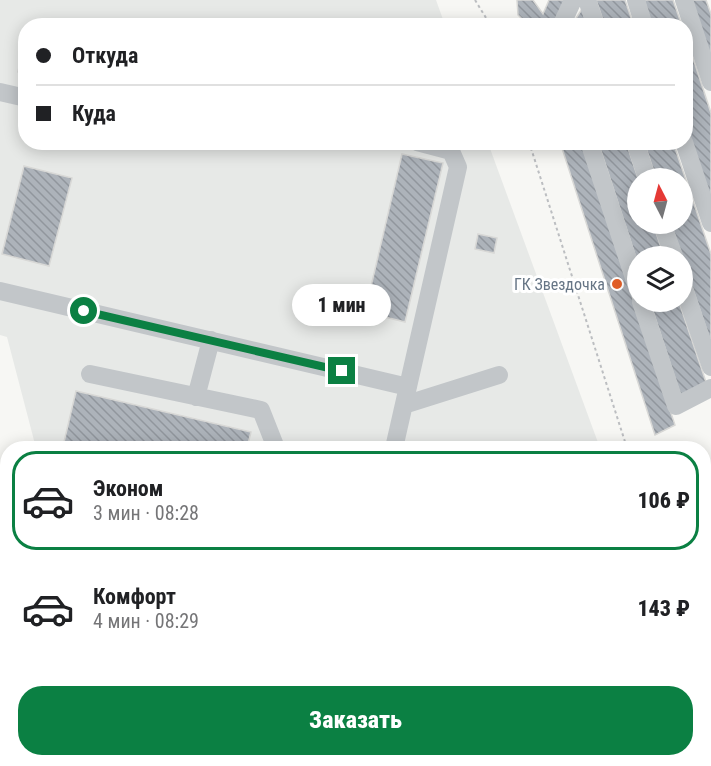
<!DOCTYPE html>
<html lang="ru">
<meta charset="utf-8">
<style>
body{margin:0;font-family:"Roboto Condensed",sans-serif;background:#f6f6f6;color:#202124;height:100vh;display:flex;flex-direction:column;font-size:22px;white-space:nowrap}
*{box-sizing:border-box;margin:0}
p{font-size:20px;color:#757577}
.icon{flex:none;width:33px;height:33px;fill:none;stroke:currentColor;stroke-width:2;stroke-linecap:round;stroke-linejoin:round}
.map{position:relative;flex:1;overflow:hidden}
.sheet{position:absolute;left:0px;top:441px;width:711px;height:326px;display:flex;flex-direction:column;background:#fff;border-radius:24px 24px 0 0;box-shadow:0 3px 15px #0003}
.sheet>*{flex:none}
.top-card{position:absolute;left:18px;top:18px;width:675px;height:132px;border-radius:24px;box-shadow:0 3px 15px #0003;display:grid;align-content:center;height:132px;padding:0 18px;background:#fff}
.needle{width:39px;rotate:354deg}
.buttons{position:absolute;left:627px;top:168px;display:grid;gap:12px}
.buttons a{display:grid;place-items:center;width:66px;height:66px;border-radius:50%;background:#fff;box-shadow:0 3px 15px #0003;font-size:30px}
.end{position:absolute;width:27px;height:27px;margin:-14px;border:8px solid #0b8043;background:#fff;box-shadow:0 0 0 3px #fff}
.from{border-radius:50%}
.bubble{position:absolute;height:42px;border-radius:21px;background:#fff;box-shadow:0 3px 15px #0003;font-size:20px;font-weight:800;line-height:42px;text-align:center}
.top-card b{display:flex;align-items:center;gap:21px;height:57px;font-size:22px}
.top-card b+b{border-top:2px solid #e0e0e0}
.top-card i{width:15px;height:15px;background:#202124}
ul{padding:10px 0 0;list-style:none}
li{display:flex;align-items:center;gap:18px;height:99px;margin:0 12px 9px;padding:0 6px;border:3px solid transparent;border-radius:24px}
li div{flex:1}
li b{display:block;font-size:22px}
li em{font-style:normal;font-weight:800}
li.on{border-color:#0b8043}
li>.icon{width:54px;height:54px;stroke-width:1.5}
.action{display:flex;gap:12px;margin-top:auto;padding:12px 18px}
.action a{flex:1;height:69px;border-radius:24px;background:#0b8043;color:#fff;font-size:24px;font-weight:800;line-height:69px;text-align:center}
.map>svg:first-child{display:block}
</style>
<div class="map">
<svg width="711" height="766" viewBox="0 0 711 766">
<defs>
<pattern id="building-back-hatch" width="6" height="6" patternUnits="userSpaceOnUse" patternTransform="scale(1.5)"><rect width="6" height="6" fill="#adb3ba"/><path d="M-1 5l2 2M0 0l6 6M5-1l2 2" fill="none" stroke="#91969d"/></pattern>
</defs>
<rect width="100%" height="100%" fill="#f7f7f4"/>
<path fill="#e7e9e7" d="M 0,0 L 436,0 L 445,25 L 26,26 L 26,142 L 488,143 L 600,448 L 36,448 L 7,337 L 0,335 Z"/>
<path fill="url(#building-back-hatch)" stroke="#d8d8d6" stroke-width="1.5" d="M 517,0 L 533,0 L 543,14 L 549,0 L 566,0 L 555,26 L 529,26 L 518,15 Z
M 596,0 L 625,0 L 634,26 L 605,26 Z
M 644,0 L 673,0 L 682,26 L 652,26 Z
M 692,0 L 706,0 L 711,14 L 711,62 Z
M 582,9 L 587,26 L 571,26 Z
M 26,34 L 26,74 L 18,72 Z
M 686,37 L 711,113 L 711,201 L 686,125 Z
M 560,142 L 581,142 L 675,425 L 655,435 Z
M 598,142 L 626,142 L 638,178 L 638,224 L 653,224 L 664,256 L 638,256 L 638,264 Z
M 644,142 L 673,142 L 711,254 L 711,343 L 671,224 L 682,224 L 682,178 L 656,178 Z
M 402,154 L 443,163 L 405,322 L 365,312 Z
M 24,166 L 72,178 L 49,266 L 2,254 Z
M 478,234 L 497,238 L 494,253 L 475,249 Z
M 650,302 L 679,302 L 707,385 L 681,397 Z
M 76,391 L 251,432 L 247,448 L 92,448 L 64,442 Z"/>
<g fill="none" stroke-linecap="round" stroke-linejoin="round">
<path stroke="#bcbec1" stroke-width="2" stroke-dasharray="3 3" stroke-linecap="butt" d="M 475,0 L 491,26
M 529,142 L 627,448
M 704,574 L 706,601
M 0,577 L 8,579
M 0,754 L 8,766"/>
<path stroke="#c2c6c9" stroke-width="18" d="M 587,0 L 596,26
M 636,0 L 644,26
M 684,0 L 711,82
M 561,26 L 573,0
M 0,92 L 26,98
M 589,142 L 638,290
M 635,142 L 647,178
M 684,142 L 711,223
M 662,224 L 674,256
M 682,283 L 711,367
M 0,291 L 408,387
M 641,302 L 676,406 L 711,388
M 90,374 L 261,410 L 276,448
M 196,397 L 211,340
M 404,405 L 499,375
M 394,448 L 458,167 L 451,151 L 417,142
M 704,620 L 711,617
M 279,759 L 280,766
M 325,759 L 327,766
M 513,759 L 515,766
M 587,759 L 589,766
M 157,766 L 187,759"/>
</g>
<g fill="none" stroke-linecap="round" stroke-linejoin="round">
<path stroke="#0b8043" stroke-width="8" d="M 84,311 L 342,371"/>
</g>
<circle fill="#e25f29" stroke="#fff" stroke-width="2" cx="617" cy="284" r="6"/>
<g text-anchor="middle" stroke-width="6" stroke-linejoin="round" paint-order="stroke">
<g font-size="16" fill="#667585" stroke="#fff" text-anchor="end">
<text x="605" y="290">ГК Звездочка</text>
</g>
</g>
</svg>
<div class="buttons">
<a><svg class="needle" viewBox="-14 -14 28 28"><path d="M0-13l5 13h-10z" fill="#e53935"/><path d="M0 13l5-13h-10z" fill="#757577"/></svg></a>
<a><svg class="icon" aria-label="layers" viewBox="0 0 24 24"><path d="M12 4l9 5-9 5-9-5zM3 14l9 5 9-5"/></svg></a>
</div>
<i class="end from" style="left:84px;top:311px"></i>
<i class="end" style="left:342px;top:371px"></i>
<div class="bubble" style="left:292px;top:284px;width:99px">1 мин</div>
<div class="top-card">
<b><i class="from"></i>Откуда</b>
<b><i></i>Куда</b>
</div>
<section class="sheet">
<ul>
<li class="on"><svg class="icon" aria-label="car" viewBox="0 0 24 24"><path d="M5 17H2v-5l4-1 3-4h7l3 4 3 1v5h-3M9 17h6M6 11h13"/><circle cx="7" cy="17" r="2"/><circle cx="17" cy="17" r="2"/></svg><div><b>Эконом</b><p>3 мин · 08:28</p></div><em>106 ₽</em></li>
<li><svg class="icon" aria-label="car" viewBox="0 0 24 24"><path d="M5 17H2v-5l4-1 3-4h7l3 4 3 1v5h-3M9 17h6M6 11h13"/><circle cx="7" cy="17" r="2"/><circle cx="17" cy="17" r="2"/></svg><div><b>Комфорт</b><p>4 мин · 08:29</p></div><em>143 ₽</em></li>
</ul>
<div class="action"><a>Заказать</a></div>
</section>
</div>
